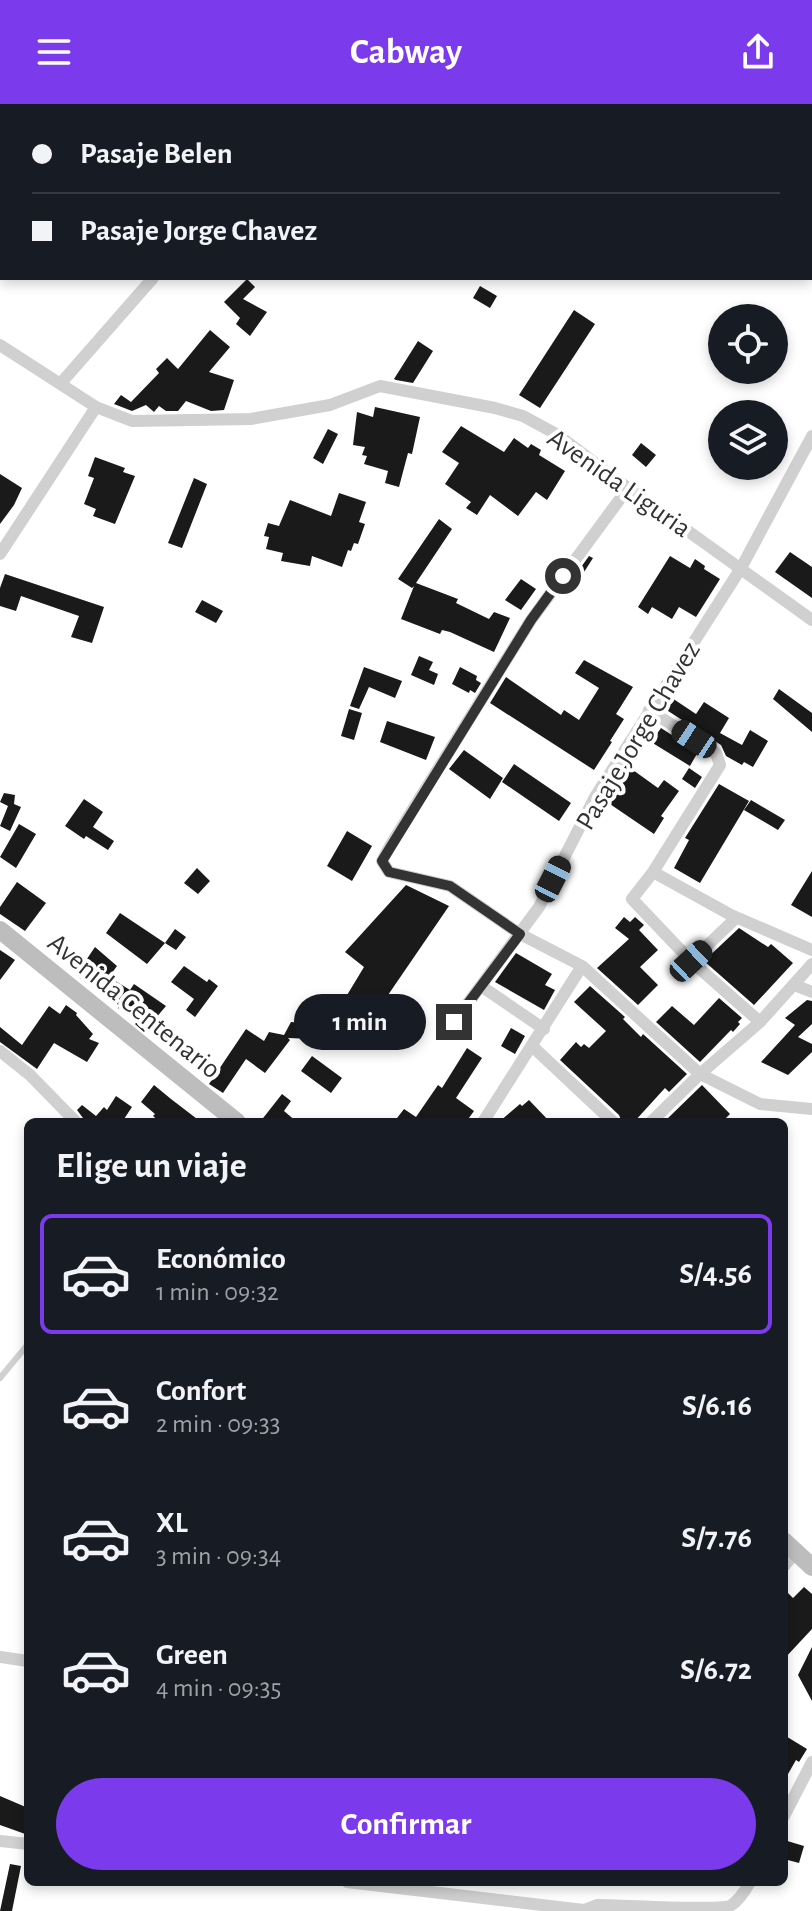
<!DOCTYPE html>
<html lang="es">
<meta charset="utf-8">
<style>
body{margin:0;font-family:"Alegreya Sans",sans-serif;background:#242831;color:#f1f3f6;height:100vh;display:flex;flex-direction:column;font-size:30px;white-space:nowrap}
*{box-sizing:border-box;margin:0}
p{font-size:26px;color:#9ea1a6}
.icon{flex:none;width:44px;height:44px;fill:none;stroke:currentColor;stroke-width:2;stroke-linecap:round;stroke-linejoin:round}
.map{position:relative;flex:1;overflow:hidden}
.side{position:absolute;left:24px;top:1014px;width:764px;height:768px;display:flex;flex-direction:column;background:#171b24;border-radius:12px;box-shadow:0 4px 12px #0003}
.side>*{flex:none}
.guide{position:absolute;left:0px;top:0px;width:812px;height:176px;box-shadow:0 4px 12px #0003;display:grid;align-content:center;height:176px;padding:0 32px;background:#171b24}
.controls{position:absolute;left:708px;top:200px;display:grid;gap:16px}
.controls a{display:grid;place-items:center;width:80px;height:80px;border-radius:50%;background:#171b24;box-shadow:0 4px 12px #0003;font-size:40px}
.end{position:absolute;width:36px;height:36px;margin:-18px;border:10px solid #333;background:#fff;box-shadow:0 0 0 4px #fff}
.from{border-radius:50%}
.bubble{position:absolute;height:56px;border-radius:28px;background:#171b24;box-shadow:0 4px 12px #0003;font-size:26px;font-weight:700;line-height:56px;text-align:center}
.car{position:absolute;width:24px;height:48px;margin:-24px -12px;border-radius:10px;box-shadow:0 0 6px 2px #0007;background:linear-gradient(#222 24%,#8ab4d8 0 40%,#222 0 76%,#8ab4d8 0 86%,#222 0)}
.guide b{display:flex;align-items:center;gap:28px;height:76px;font-size:30px}
.guide b+b{border-top:2px solid #363941}
.guide i{width:20px;height:20px;background:#f1f3f6}
ul{padding:0;list-style:none}
li{display:flex;align-items:center;gap:24px;height:120px;margin:0 16px 12px;padding:0 16px;border:4px solid transparent;border-radius:12px}
li div{flex:1}
li b{display:block;font-size:30px}
li em{font-style:normal;font-weight:700}
li.current{border-color:#7c3aed}
li>.icon{width:72px;height:72px;stroke-width:1.5}
h2{padding:0 32px;font-size:36px;line-height:96px}
.cta{display:flex;gap:16px;margin-top:auto;padding:16px 32px}
.cta a{flex:1;height:92px;border-radius:48px;background:#7c3aed;color:#fff;font-size:32px;font-weight:700;line-height:92px;text-align:center}
header{display:flex;justify-content:space-between;align-items:center;height:104px;padding:0 32px;background:#7c3aed;color:#fff;font-size:36px;font-weight:700}
.map>svg:first-child{display:block}
</style>
<header><svg class="icon" aria-label="menu" viewBox="0 0 24 24"><path d="M4 6h16M4 12h16M4 18h16"/></svg>Cabway<svg class="icon" aria-label="share" viewBox="0 0 24 24"><path d="M12 15V3M7 8l5-5 5 5M5 13v7h14v-7"/></svg></header>
<div class="map">
<svg width="812" height="1807" viewBox="0 0 812 1807">
<rect width="100%" height="100%" fill="#fff"/>
<path fill="#1a1a1a" d="M 247,175 L 255,183 L 243,195 L 267,208 L 250,232 L 236,220 L 240,214 L 224,198 Z
M 480,182 L 497,192 L 490,204 L 473,194 Z
M 574,206 L 595,220 L 540,304 L 519,291 Z
M 210,226 L 230,243 L 209,268 L 234,276 L 224,306 L 211,307 L 186,297 L 178,307 L 166,307 L 159,302 L 154,308 L 146,301 L 132,307 L 114,300 L 121,291 L 131,298 L 159,269 L 156,265 L 167,254 L 178,265 Z
M 418,237 L 433,247 L 413,279 L 396,276 L 394,275 Z
M 375,303 L 420,313 L 412,350 L 408,349 L 399,383 L 385,379 L 388,367 L 364,360 L 367,352 L 362,351 L 365,343 L 353,341 L 357,308 L 373,313 Z
M 461,322 L 504,348 L 514,334 L 528,344 L 531,340 L 541,346 L 539,351 L 565,367 L 547,396 L 536,388 L 518,412 L 490,391 L 477,411 L 466,404 L 471,398 L 445,380 L 459,359 L 442,348 Z
M 328,325 L 338,330 L 323,360 L 313,354 Z
M 641,339 L 656,351 L 646,363 L 632,351 Z
M 95,353 L 125,364 L 123,368 L 135,372 L 115,420 L 93,412 L 96,405 L 84,400 L 94,374 L 88,372 Z
M 0,370 L 22,384 L 14,401 L 0,420 Z
M 194,374 L 207,380 L 182,444 L 168,439 Z
M 339,389 L 366,398 L 359,418 L 365,420 L 358,440 L 354,439 L 351,447 L 348,446 L 342,463 L 312,452 L 310,462 L 281,457 L 283,449 L 266,445 L 269,433 L 264,432 L 268,419 L 279,422 L 290,396 L 331,412 Z
M 439,415 L 452,425 L 416,479 L 458,495 L 456,499 L 489,515 L 494,508 L 510,514 L 494,548 L 450,528 L 442,526 L 440,530 L 401,515 L 414,482 L 412,484 L 398,475 Z
M 790,448 L 812,463 L 812,494 L 775,468 Z
M 589,452 L 593,454 L 572,487 L 566,484 Z
M 670,452 L 690,464 L 695,455 L 705,462 L 704,465 L 720,475 L 696,513 L 679,503 L 672,515 L 652,503 L 648,510 L 638,503 Z
M 5,470 L 104,503 L 92,539 L 71,533 L 79,512 L 21,492 L 16,507 L 0,502 L 0,484 Z
M 521,475 L 536,485 L 521,506 L 505,496 Z
M 202,496 L 223,507 L 216,519 L 195,508 Z
M 419,552 L 433,558 L 429,566 L 438,570 L 434,581 L 411,571 Z
M 584,556 L 633,583 L 616,610 L 624,615 L 610,637 L 612,638 L 594,666 L 490,599 L 506,573 L 561,611 L 564,606 L 579,616 L 599,584 L 575,569 Z
M 364,563 L 402,577 L 395,594 L 369,583 L 359,605 L 350,602 Z
M 460,563 L 477,572 L 476,576 L 481,579 L 475,589 L 470,586 L 469,589 L 452,580 Z
M 779,585 L 812,609 L 812,628 L 773,595 Z
M 672,594 L 696,610 L 704,598 L 729,614 L 720,629 L 742,641 L 750,626 L 768,637 L 753,663 L 744,658 L 742,661 L 726,652 L 721,641 L 665,605 Z
M 349,605 L 362,609 L 354,636 L 341,632 Z
M 387,617 L 435,633 L 426,656 L 380,638 Z
M 661,624 L 698,648 L 690,662 L 651,638 Z
M 464,646 L 503,674 L 490,695 L 449,665 Z
M 514,660 L 571,699 L 559,717 L 502,678 Z
M 626,661 L 658,684 L 664,676 L 679,687 L 661,712 L 664,714 L 654,730 L 604,696 Z
M 689,664 L 702,673 L 695,684 L 682,675 Z
M 719,680 L 749,697 L 700,779 L 674,764 L 689,736 L 685,734 Z
M 4,689 L 15,691 L 14,700 L 21,703 L 10,727 L 0,722 L 8,702 L 0,698 Z
M 84,695 L 103,708 L 93,723 L 114,737 L 108,746 L 86,732 L 84,735 L 65,722 Z
M 751,696 L 785,716 L 778,726 L 744,706 Z
M 19,720 L 36,730 L 16,764 L 0,753 Z
M 347,727 L 372,742 L 352,777 L 327,762 Z
M 197,764 L 210,777 L 198,790 L 184,779 Z
M 812,767 L 812,813 L 791,801 Z
M 17,778 L 46,799 L 25,827 L 0,810 L 0,803 Z
M 406,781 L 449,802 L 362,929 L 335,911 L 364,863 L 345,848 Z
M 120,809 L 165,839 L 147,860 L 106,829 Z
M 624,813 L 630,818 L 635,813 L 644,821 L 639,826 L 658,846 L 640,863 L 658,881 L 638,901 L 597,864 L 629,835 L 615,824 Z
M 739,824 L 768,843 L 771,840 L 793,859 L 754,901 L 704,857 Z
M 175,825 L 186,833 L 176,846 L 165,839 Z
M 95,843 L 117,862 L 109,873 L 130,886 L 134,880 L 166,902 L 144,928 L 135,920 L 138,917 L 118,904 L 120,902 L 76,871 Z
M 0,846 L 15,856 L 0,876 Z
M 516,849 L 552,870 L 545,881 L 555,886 L 544,906 L 495,878 Z
M 184,862 L 207,878 L 209,875 L 218,882 L 195,913 L 186,906 L 194,895 L 171,878 Z
M 590,882 L 625,913 L 623,915 L 641,933 L 643,930 L 687,970 L 669,988 L 665,984 L 634,1018 L 622,1018 L 619,1011 L 560,956 L 576,938 L 581,943 L 584,940 L 589,944 L 606,927 L 574,898 Z
M 719,894 L 742,914 L 738,918 L 740,920 L 733,928 L 731,926 L 700,958 L 656,918 L 672,902 L 694,921 Z
M 807,896 L 812,897 L 812,920 L 798,933 L 812,940 L 812,948 L 788,971 L 761,958 L 795,921 L 785,914 Z
M 66,901 L 77,909 L 76,911 L 93,930 L 89,935 L 99,939 L 87,958 L 54,939 L 37,965 L 0,938 L 0,923 L 22,941 L 49,902 L 60,910 Z
M 307,901 L 327,907 L 323,920 L 316,918 L 314,935 L 288,934 L 290,936 L 265,969 L 246,955 L 223,989 L 209,980 L 246,925 L 264,937 L 269,928 L 284,931 L 291,918 L 302,919 Z
M 511,924 L 525,932 L 515,950 L 501,942 Z
M 467,944 L 482,954 L 456,994 L 474,1007 L 466,1018 L 394,1018 L 404,1005 L 416,1013 L 438,981 L 442,984 Z
M 312,952 L 342,974 L 331,989 L 301,967 Z
M 154,981 L 171,995 L 201,1018 L 160,1018 L 153,1012 L 155,1010 L 141,998 Z
M 702,981 L 730,1010 L 722,1018 L 664,1018 Z
M 282,990 L 291,997 L 284,1007 L 297,1018 L 260,1018 Z
M 116,992 L 132,1003 L 122,1018 L 86,1018 L 77,1006 L 82,1001 L 96,1012 L 104,1003 L 107,1006 Z
M 529,996 L 550,1018 L 499,1018 L 520,1000 L 522,1002 Z
M 804,1483 L 812,1490 L 812,1525 L 784,1555 L 784,1485 L 793,1494 Z
M 812,1543 L 812,1597 L 798,1571 Z
M 784,1631 L 807,1645 L 799,1658 L 796,1656 L 784,1677 Z
M 0,1692 L 28,1704 L 28,1731 L 0,1721 Z
M 784,1736 L 804,1742 L 799,1759 L 784,1755 Z
M 10,1760 L 21,1762 L 12,1807 L 0,1807 Z"/>
<g fill="none" stroke-linecap="round" stroke-linejoin="round">
<path stroke="#d0d0d0" stroke-width="6" d="M 0,1274 L 28,1240"/>
<path stroke="#d0d0d0" stroke-width="12" d="M 310,2 L 316,0
M 0,241 L 96,303 L 132,317 L 251,315 L 330,301 L 380,282 L 495,304 L 523,312 L 558,331 L 628,384 L 812,516
M 61,279 L 153,174
M 628,384 L 531,516 L 390,742 L 382,757 L 389,768 L 450,782 L 520,830 L 582,862 L 700,970 L 760,1000 L 812,1005
M 0,450 L 96,303
M 649,606 L 716,649 L 720,661 L 653,768 L 632,795 L 691,857 L 760,918
M 653,768 L 731,811 L 812,846
M 691,857 L 736,814
M 794,881 L 812,888
M 481,882 L 544,925
M 454,918 L 539,803 L 595,693 L 741,464 L 812,332
M 532,942 L 613,1018
M 0,947 L 30,971 L 76,1018
M 483,1018 L 582,862
M 651,1018 L 700,970 L 760,918 L 812,860
M 784,1462 L 796,1448
M 0,1553 L 28,1557
M 784,1712 L 812,1658
M 0,1737 L 28,1740
M 347,1778 L 584,1806 L 597,1801 C 626,1801 709,1807 730,1802 C 739,1797 745,1787 750,1778"/>
<path stroke="#bdbdbd" stroke-width="18" d="M 0,826 L 237,1018
M 784,1437 L 812,1463"/>
</g>
<g fill="none" stroke-linecap="round" stroke-linejoin="round">
<path stroke="#333" stroke-width="10" d="M 454,918 L 520,830 L 450,782 L 389,768 L 382,757 L 531,516 L 563,472"/>
</g>
<g text-anchor="middle" stroke-width="8" stroke-linejoin="round" paint-order="stroke">
<g font-size="28" fill="#333" stroke="#fff">
<text transform="translate(620 378) rotate(35)" y="10">Avenida Liguria</text>
<text transform="translate(637 631) rotate(-59)" y="10">Pasaje Jorge Chavez</text>
<text transform="translate(135 901) rotate(39)" y="10">Avenida Centenario</text>
</g>
</g>
</svg>
<div class="controls">
<a><svg class="icon" aria-label="locate" viewBox="0 0 24 24"><circle cx="12" cy="12" r="6"/><path d="M12 2v4M12 18v4M2 12h4M18 12h4"/></svg></a>
<a><svg class="icon" aria-label="layers" viewBox="0 0 24 24"><path d="M12 4l9 5-9 5-9-5zM3 14l9 5 9-5"/></svg></a>
</div>
<i class="end from" style="left:563px;top:472px"></i>
<i class="end" style="left:454px;top:918px"></i>
<div class="bubble" style="left:294px;top:890px;width:132px">1 min</div>
<i class="car" style="left:694px;top:635px;rotate:303deg"></i>
<i class="car" style="left:553px;top:775px;rotate:27deg"></i>
<i class="car" style="left:691px;top:857px;rotate:47deg"></i>
<div class="guide">
<b><i class="from"></i>Pasaje Belen</b>
<b><i></i>Pasaje Jorge Chavez</b>
</div>
<section class="side">
<h2>Elige un viaje</h2>
<ul>
<li class="current"><svg class="icon" aria-label="car" viewBox="0 0 24 24"><path d="M5 17H2v-5l4-1 3-4h7l3 4 3 1v5h-3M9 17h6M6 11h13"/><circle cx="7" cy="17" r="2"/><circle cx="17" cy="17" r="2"/></svg><div><b>Económico</b><p>1 min · 09:32</p></div><em>S/4.56</em></li>
<li><svg class="icon" aria-label="car" viewBox="0 0 24 24"><path d="M5 17H2v-5l4-1 3-4h7l3 4 3 1v5h-3M9 17h6M6 11h13"/><circle cx="7" cy="17" r="2"/><circle cx="17" cy="17" r="2"/></svg><div><b>Confort</b><p>2 min · 09:33</p></div><em>S/6.16</em></li>
<li><svg class="icon" aria-label="car" viewBox="0 0 24 24"><path d="M5 17H2v-5l4-1 3-4h7l3 4 3 1v5h-3M9 17h6M6 11h13"/><circle cx="7" cy="17" r="2"/><circle cx="17" cy="17" r="2"/></svg><div><b>XL</b><p>3 min · 09:34</p></div><em>S/7.76</em></li>
<li><svg class="icon" aria-label="car" viewBox="0 0 24 24"><path d="M5 17H2v-5l4-1 3-4h7l3 4 3 1v5h-3M9 17h6M6 11h13"/><circle cx="7" cy="17" r="2"/><circle cx="17" cy="17" r="2"/></svg><div><b>Green</b><p>4 min · 09:35</p></div><em>S/6.72</em></li>
</ul>
<div class="cta"><a>Confirmar</a></div>
</section>
</div>
